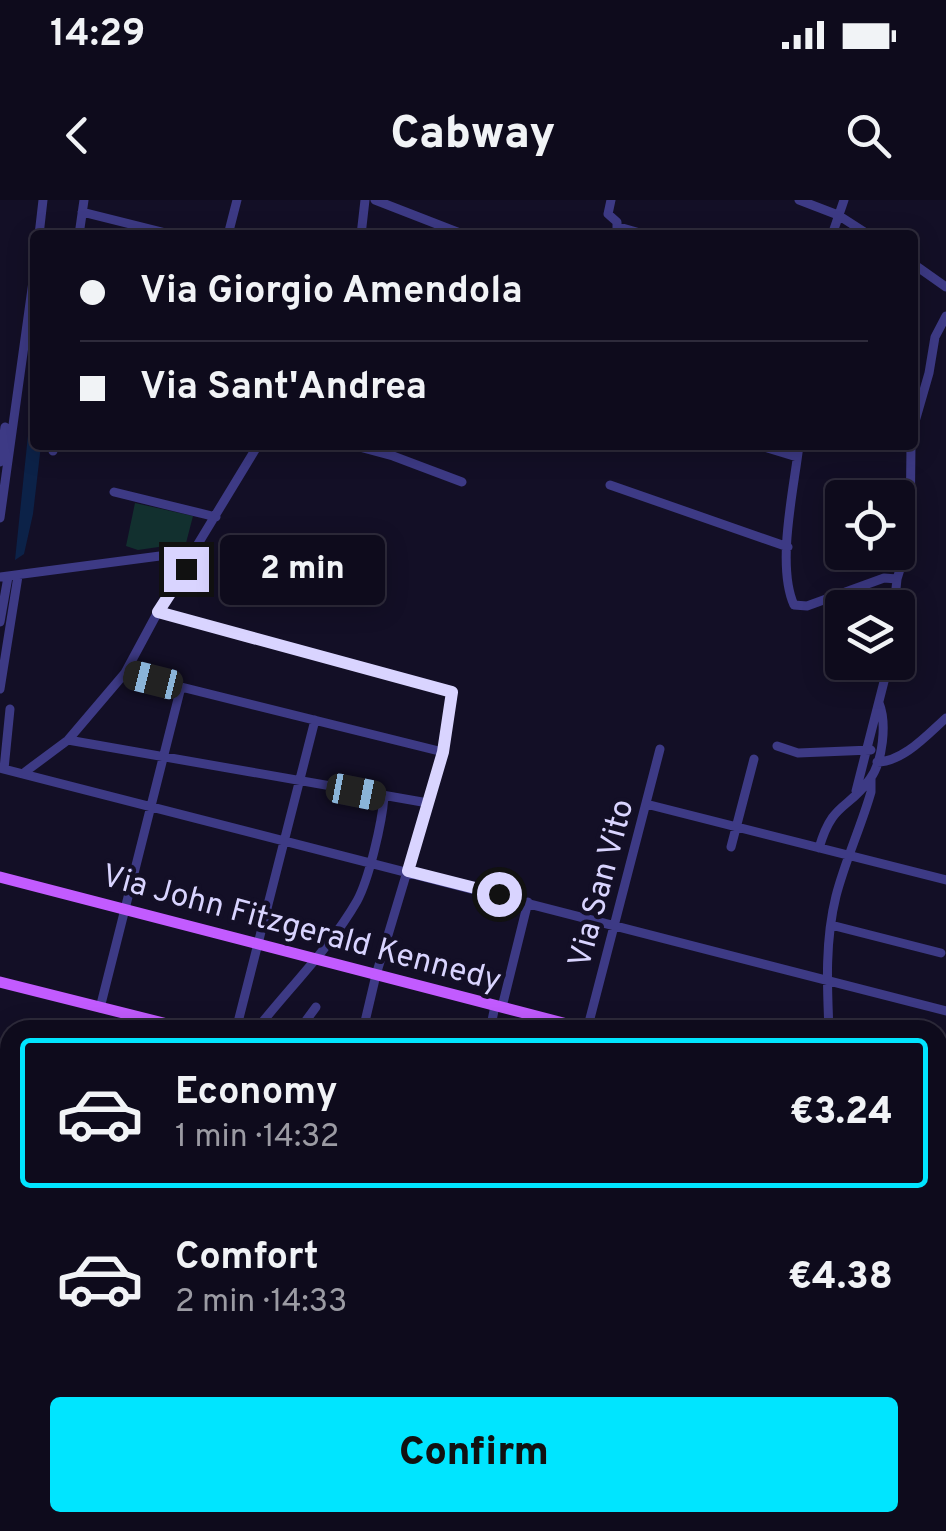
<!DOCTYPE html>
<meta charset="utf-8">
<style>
body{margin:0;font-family:Overpass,sans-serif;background:#1c1929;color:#f1f3f6;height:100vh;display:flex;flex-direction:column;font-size:38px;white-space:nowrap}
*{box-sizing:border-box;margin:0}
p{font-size:32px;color:#9b9ba3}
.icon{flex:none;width:55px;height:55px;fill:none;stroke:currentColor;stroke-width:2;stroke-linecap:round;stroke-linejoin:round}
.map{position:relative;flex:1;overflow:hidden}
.sheet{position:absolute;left:0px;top:820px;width:948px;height:512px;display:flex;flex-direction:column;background:#0e0b1c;border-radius:30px 30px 0 0;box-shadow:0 5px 25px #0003,0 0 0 2px #2e2b3b}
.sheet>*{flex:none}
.guide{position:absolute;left:30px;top:30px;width:888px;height:220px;border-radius:10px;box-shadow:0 5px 25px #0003,0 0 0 2px #2e2b3b;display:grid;align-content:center;height:220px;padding:0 50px;background:#0e0b1c}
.controls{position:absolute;left:825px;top:280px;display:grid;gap:20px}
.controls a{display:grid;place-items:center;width:90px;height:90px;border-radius:10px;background:#0e0b1c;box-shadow:0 5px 25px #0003,0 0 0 2px #2e2b3b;font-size:50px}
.end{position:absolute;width:45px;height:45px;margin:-22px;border:12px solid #d9d4ff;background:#111;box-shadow:0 0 0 5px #111}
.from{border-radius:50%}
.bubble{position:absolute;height:70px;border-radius:10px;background:#0e0b1c;box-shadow:0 5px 25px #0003,0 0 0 2px #2e2b3b;font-size:32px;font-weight:800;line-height:70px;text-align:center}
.car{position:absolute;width:30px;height:60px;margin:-30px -15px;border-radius:12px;box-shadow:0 0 8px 2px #0007;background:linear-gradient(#222 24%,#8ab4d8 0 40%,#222 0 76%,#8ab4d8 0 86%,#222 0)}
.guide b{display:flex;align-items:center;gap:35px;height:95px;font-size:38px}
.guide b+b{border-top:2px solid #2e2b3b}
.guide i{width:25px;height:25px;background:#f1f3f6}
ul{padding:18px 0 0;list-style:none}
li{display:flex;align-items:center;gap:30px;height:150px;margin:0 20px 15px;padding:0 30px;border:5px solid transparent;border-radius:10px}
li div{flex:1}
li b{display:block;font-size:38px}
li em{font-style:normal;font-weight:800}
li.selected{border-color:#00e5ff}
li>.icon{width:90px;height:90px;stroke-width:1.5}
.primary-button{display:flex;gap:20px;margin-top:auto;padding:20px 50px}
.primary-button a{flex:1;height:115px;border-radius:10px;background:#00e5ff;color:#111;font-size:40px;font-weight:800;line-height:115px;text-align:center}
.status{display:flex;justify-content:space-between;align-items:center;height:70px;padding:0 50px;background:#0e0b1c;direction:ltr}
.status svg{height:28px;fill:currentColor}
header{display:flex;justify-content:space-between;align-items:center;height:130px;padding:0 50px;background:#0e0b1c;font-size:45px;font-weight:800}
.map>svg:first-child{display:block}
</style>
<div class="status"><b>14:29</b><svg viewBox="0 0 49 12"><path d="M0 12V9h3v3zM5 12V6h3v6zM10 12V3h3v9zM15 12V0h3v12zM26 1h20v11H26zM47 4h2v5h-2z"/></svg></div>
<header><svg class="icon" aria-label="back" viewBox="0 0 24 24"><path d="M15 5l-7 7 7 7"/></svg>Cabway<svg class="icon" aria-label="search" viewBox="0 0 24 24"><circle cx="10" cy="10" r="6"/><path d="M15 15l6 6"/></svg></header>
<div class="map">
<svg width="946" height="1331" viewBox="0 0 946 1331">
<rect width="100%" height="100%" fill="#130f26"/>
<path fill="#12302f" d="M 135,303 L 193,316 L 186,343 L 138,350 L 126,346 Z
M 9,947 L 10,1050 L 0,1051 L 0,950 Z
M 10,1060 L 10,1184 L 0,1187 L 0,1061 Z"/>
<path fill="#0c2248" d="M 35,168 L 35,245 L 41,245 L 33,314 L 24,354 L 15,360 Z"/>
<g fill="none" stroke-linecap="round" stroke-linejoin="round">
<path stroke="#3d3a85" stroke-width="9" d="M 375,0 L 465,35
M 611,0 L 608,14 L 617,22 L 617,35
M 799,0 L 838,15 L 869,35
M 82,12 L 174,35
M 619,27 L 647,35
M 39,35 L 43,0
M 79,35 L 84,0
M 228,35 L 237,0
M 361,35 L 365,0
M 832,35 L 844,0
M 912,63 L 946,87
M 912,232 L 929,173 L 935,137 L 946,116
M 352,245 L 393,256 L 462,282
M 758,245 L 797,257
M 799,245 C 794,289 776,365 794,405 L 807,406 L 884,378 L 897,379
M 53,251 L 53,245
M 0,262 L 5,227
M 610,285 L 788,347
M 114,292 L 216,317
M 0,318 L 35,67
M 0,377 L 175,354 L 187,353 L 193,357
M 894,408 L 897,379 L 910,337 L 911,245
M 158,412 L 453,492 L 443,552 L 376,775 L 363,830
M 0,422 L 8,377
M 125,473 L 443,552
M 0,489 L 18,376
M 68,540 L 428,603
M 777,546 L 798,553 L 871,550
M 877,562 C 903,562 927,535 946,518
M 0,568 L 946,811
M 4,569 L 10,509
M 25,572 L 68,540 L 125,473 L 167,395 L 258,245
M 856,591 L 889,462
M 646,604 L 946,680
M 731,647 L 754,559
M 819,648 C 833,601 847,611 870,579 C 883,561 887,523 879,503
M 831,725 L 941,753
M 502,807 L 528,702
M 100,808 L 181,487
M 236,830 L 315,520
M 256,830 C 289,788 330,748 357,701 C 369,679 382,623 384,597
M 299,830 L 316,807
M 490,830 L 495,806
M 587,830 L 660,549
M 829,830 C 827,785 825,740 836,696 C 845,661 861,627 871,592 L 871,578
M 938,873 L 946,866
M 0,888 L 10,888
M 0,943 L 10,939
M 938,952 L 946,976
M 0,1055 L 10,1055
M 938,1101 L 946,1101
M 938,1179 L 946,1185
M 0,1191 L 10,1190
M 938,1225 L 942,1230 L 938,1237
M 938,1242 L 946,1252
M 95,1322 L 96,1331
M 139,1322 L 149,1331
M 699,1322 L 699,1331
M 689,1331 L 691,1322"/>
<path stroke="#c25bff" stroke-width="11" d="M 0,677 L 590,830
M 0,782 L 191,830
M 938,919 L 946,921
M 938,1015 L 946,1017"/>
</g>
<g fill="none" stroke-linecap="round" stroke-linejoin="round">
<path stroke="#d9d4ff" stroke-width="12" d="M 186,369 L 158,412 L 452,492 L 443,552 L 408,671 L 499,694"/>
</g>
<g text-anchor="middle" stroke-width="9" stroke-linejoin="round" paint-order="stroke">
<g font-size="32" fill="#d9d4ff" stroke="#130f26">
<text transform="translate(600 683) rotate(-75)" y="11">Via San Vito</text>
<text transform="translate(302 727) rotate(15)" y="11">Via John Fitzgerald Kennedy</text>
</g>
</g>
</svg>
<div class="controls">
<a><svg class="icon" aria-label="locate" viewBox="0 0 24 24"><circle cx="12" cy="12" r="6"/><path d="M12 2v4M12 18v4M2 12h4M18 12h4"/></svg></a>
<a><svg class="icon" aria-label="layers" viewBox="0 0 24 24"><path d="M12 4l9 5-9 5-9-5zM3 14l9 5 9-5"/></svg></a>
</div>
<i class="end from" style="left:499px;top:694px"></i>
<i class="end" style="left:186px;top:369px"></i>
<div class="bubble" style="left:220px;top:335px;width:165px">2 min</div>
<i class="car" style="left:153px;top:480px;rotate:284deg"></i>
<i class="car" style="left:356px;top:592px;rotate:101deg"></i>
<div class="guide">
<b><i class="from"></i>Via Giorgio Amendola</b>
<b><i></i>Via Sant'Andrea</b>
</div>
<section class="sheet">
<ul>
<li class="selected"><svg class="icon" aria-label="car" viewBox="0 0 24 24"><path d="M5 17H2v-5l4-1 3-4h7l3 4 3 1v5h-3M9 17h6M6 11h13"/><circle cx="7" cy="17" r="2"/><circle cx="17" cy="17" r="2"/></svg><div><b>Economy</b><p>1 min · 14:32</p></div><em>€3.24</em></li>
<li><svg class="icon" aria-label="car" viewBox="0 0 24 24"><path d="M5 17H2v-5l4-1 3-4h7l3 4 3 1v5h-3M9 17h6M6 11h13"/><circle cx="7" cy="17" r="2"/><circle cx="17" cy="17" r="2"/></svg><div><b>Comfort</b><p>2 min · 14:33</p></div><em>€4.38</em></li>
</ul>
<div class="primary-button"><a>Confirm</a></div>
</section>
</div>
